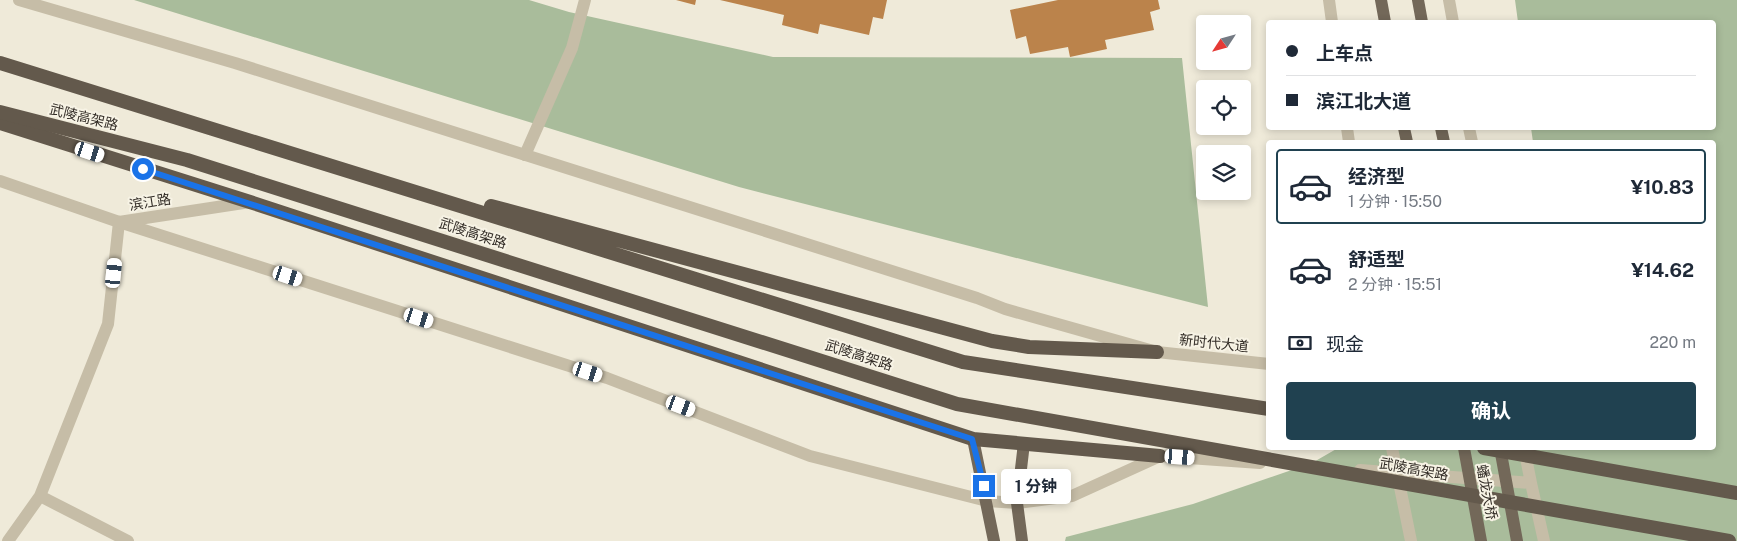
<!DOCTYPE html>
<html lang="zh">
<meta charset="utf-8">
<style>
body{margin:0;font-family:"Public Sans","Noto Sans SC",sans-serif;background:#f6f6f7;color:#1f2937;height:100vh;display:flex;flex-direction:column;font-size:19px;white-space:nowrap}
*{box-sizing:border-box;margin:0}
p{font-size:16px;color:#747a83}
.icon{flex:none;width:28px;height:28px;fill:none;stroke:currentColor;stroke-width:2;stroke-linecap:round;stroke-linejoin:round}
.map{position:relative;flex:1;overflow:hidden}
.panel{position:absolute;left:1266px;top:140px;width:450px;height:310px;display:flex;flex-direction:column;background:#fff;border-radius:5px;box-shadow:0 2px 8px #0003}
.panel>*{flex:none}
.guide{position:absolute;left:1266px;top:20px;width:450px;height:110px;border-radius:5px;box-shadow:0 2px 8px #0003;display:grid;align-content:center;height:110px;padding:0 20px;background:#fff}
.needle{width:32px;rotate:234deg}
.controls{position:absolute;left:1196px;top:15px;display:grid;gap:10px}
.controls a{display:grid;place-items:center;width:55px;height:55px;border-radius:5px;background:#fff;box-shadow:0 2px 8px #0003;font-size:25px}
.end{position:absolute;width:22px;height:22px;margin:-11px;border:6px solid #1a73e8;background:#fff;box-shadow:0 0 0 2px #fff}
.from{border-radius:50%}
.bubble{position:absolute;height:35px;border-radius:5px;background:#fff;box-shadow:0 2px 8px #0003;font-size:16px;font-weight:700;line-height:35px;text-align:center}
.car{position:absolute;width:15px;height:30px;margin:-15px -8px;border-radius:6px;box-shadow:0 0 4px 1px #0007;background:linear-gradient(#fff 24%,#345 0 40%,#fff 0 76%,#345 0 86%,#fff 0)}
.guide b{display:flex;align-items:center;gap:18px;height:48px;font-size:19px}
.guide b+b{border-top:1px solid #e0e1e3}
.guide i{width:12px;height:12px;background:#1f2937}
ul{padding:9px 0 0;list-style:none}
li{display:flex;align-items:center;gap:15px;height:75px;margin:0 10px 8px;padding:0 10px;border:2px solid transparent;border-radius:5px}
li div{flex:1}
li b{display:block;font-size:19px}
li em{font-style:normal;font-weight:700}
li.current{border-color:#204150}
li>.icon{width:45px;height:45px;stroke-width:1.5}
.pay{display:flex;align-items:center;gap:12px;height:55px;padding:0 20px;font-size:19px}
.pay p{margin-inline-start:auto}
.action{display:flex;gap:10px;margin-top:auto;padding:10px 20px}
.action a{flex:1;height:58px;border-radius:5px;background:#204150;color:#fff;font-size:20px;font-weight:700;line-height:58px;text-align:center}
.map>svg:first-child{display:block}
</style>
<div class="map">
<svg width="1737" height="541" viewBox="0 0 1737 541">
<rect width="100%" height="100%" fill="#efead9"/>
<path fill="#a9bc9b" d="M 134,0 L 529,0 L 569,12 L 773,57 L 1182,58 L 1208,307 L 739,187 Z
M 1515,0 L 1737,0 L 1737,541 L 1065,541 L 1066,537 L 1193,504 L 1312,463 L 1338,448 L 1714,448 L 1714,142 L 1533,142 L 1531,128 L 1714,128 L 1714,22 L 1518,22 Z"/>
<path fill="#bb834b" d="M 676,0 L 696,0 L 695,5 Z
M 720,0 L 887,0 L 883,19 L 873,17 L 869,35 L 820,24 L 818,34 L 782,25 L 784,15 Z
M 1058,0 L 1158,0 L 1160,9 L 1150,12 L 1154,30 L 1105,40 L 1107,49 L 1070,57 L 1068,47 L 1030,54 L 1026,36 L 1016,39 L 1010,10 Z"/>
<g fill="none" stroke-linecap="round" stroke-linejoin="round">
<path stroke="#c6bda7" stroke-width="12" d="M 525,155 L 572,48 L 585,0"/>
<path stroke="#c6bda7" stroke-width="12" d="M 40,496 L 128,541
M 8,541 L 40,496 L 108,324 L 119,222"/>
<path stroke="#c6bda7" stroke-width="12" d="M 19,0 L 235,63 L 977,298 L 1005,309 L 1157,352 L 1269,364
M 1329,0 L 1332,22
M 1449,0 L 1453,22
M 1347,128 L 1349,142
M 1469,128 L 1472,142
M 0,181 L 119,222 L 250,202
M 119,222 L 607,378 L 810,456 L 987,501 L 1017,503 L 1072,496 L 1160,456 L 1260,463
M 1392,448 L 1411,541
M 1360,470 L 1531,483 L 1524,448
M 1531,483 L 1544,541"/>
<path stroke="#736859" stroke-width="12" d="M 1381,0 L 1385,22
M 1418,0 L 1422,22
M 1404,128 L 1407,142
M 1441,128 L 1444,142
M 973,439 L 994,541
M 1022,541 L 1017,503 L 1024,443"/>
<path stroke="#63594c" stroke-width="14" d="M 0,63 L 963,362 L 1269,409
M 0,123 L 250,202 L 973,439 L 1160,456
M 491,206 L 992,341 L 1029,347 L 1157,352"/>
<path stroke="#736859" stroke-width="12" d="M 1464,448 L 1481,541
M 1500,448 L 1517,541"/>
<path stroke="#63594c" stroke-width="14" d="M 0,112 L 187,160 L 957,404 L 1729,541
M 1484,448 L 1737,493"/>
</g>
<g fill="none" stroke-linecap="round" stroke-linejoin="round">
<path stroke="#1a73e8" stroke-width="6" d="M 143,169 L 972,439 L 984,486"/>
</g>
<g text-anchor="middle" stroke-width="4" stroke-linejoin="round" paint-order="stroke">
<g font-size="14" fill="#332d27" stroke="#f7f3e5">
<text transform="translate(84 117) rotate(14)" y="5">武陵高架路</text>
<text transform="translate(150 202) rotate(-9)" y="5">滨江路</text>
<text transform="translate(473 233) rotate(18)" y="5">武陵高架路</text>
<text transform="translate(1214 343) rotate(6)" y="5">新时代大道</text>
<text transform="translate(859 355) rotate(18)" y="5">武陵高架路</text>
<text transform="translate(1414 469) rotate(10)" y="5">武陵高架路</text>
<text transform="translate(1487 492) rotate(79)" y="5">蟠龙大桥</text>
</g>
</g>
</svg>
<div class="controls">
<a><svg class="needle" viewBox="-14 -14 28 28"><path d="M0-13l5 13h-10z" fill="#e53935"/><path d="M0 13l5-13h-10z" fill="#747a83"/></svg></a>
<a><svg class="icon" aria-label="locate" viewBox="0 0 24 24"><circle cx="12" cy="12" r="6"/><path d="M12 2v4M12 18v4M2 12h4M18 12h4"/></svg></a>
<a><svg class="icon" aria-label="layers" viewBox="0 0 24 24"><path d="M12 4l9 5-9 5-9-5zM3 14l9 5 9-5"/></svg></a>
</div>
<i class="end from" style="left:143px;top:169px"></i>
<i class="end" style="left:984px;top:486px"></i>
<div class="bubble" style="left:1001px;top:469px;width:70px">1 分钟</div>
<i class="car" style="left:90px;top:152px;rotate:108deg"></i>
<i class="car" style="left:114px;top:273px;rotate:6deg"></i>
<i class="car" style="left:288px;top:276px;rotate:108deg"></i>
<i class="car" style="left:419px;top:318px;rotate:108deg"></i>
<i class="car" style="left:588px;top:372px;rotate:108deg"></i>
<i class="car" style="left:681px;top:406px;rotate:111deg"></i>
<i class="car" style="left:1180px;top:457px;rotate:94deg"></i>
<div class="guide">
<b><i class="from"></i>上车点</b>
<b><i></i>滨江北大道</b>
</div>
<section class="panel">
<ul>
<li class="current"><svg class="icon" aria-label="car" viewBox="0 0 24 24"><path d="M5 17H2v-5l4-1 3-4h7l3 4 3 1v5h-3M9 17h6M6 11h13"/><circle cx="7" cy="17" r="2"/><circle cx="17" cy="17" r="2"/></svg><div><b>经济型</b><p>1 分钟 · 15:50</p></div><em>¥10.83</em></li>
<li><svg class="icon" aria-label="car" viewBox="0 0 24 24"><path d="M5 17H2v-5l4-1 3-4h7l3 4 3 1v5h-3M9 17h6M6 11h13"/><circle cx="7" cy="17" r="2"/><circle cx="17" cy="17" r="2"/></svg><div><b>舒适型</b><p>2 分钟 · 15:51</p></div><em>¥14.62</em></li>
</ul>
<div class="pay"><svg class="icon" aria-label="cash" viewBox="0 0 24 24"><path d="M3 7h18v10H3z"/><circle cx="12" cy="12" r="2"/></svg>现金<p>220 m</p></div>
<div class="action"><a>确认</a></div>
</section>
</div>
